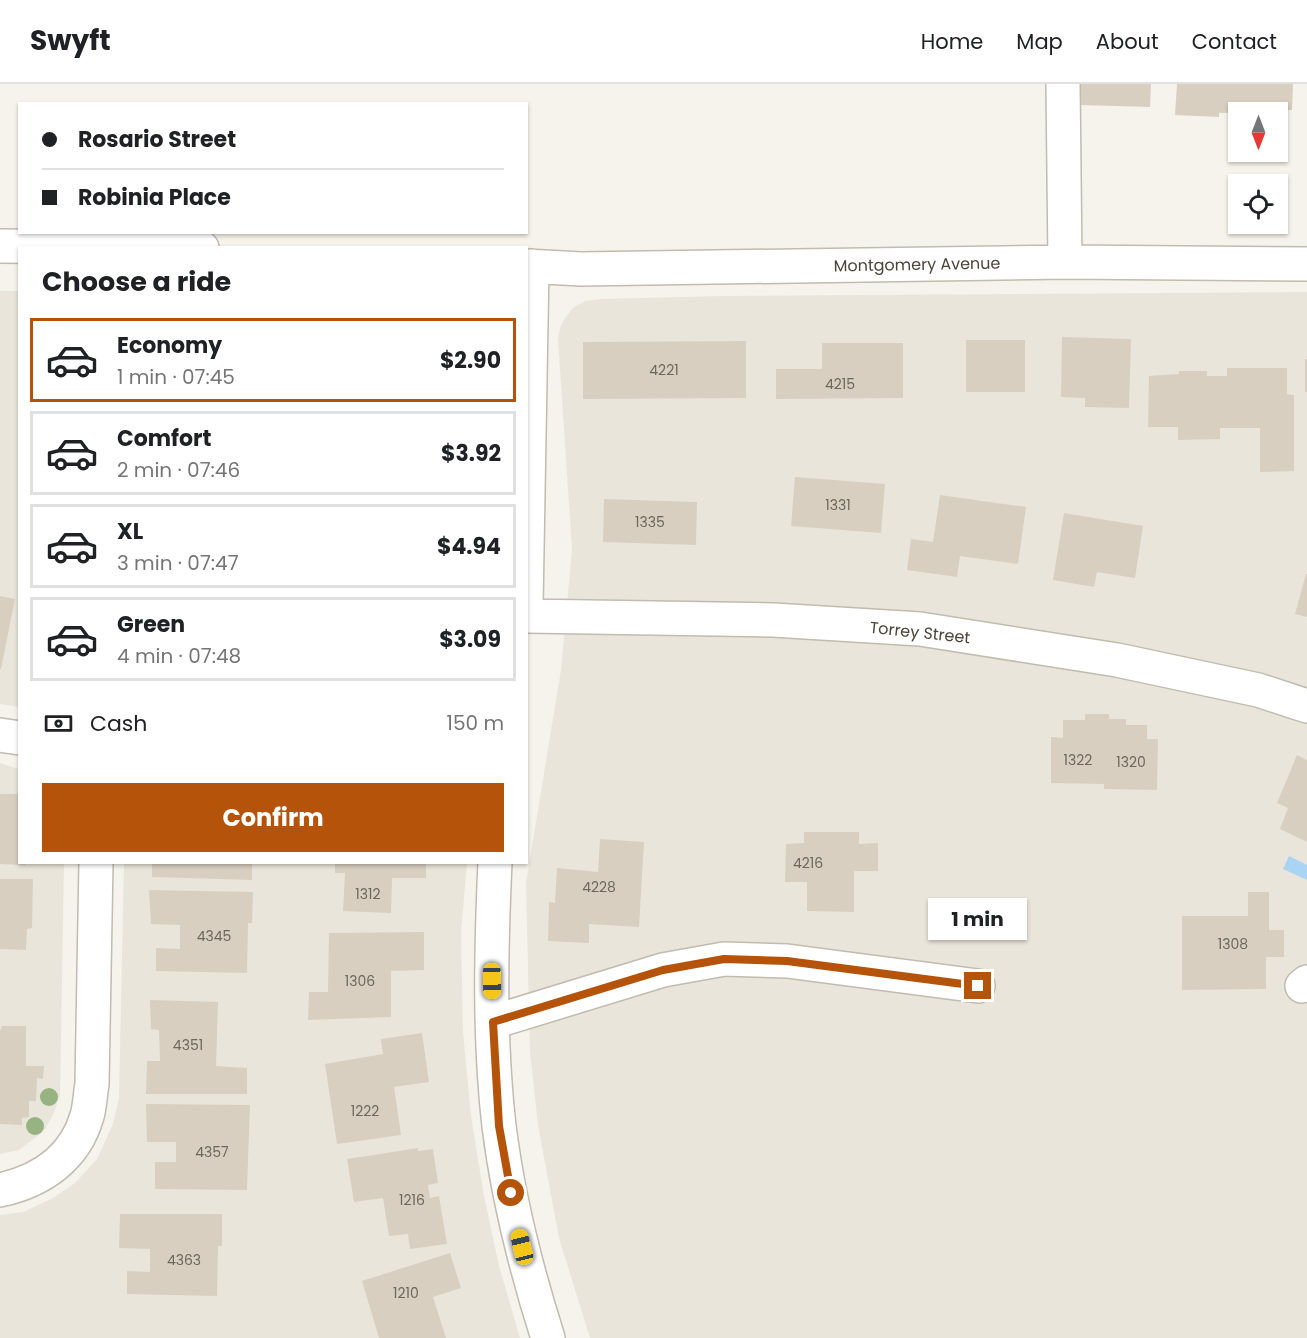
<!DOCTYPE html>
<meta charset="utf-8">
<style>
body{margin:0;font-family:Poppins,sans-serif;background:#f2f2f2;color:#202124;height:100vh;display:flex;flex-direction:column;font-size:22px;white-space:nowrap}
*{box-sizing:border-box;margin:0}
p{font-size:20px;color:#757577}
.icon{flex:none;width:33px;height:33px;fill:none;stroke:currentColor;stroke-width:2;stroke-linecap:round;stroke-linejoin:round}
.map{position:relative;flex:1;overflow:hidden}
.sheet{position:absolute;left:18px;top:162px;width:510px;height:618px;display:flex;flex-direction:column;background:#fff;border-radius:0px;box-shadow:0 2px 4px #0004}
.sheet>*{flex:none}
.banner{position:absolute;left:18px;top:18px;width:510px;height:132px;border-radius:0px;box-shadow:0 2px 4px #0004;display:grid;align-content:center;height:132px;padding:0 24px;background:#fff}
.needle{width:39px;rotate:180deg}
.controls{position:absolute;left:1228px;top:18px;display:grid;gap:12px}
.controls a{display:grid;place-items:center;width:60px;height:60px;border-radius:0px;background:#fff;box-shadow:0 2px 4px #0004;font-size:30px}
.end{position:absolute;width:27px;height:27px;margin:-14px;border:8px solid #b45309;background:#fff;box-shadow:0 0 0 3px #fff}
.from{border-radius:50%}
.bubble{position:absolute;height:42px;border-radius:0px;background:#fff;box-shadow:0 2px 4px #0004;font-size:20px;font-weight:700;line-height:42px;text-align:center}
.car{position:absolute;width:18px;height:36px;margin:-18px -9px;border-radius:8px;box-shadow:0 0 4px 2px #0007;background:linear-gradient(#f5c518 24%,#345 0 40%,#f5c518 0 76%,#345 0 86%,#f5c518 0)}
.banner b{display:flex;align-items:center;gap:21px;height:57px;font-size:22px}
.banner b+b{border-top:2px solid #e0e0e0}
.banner i{width:15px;height:15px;background:#202124}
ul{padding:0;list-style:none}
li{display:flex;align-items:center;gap:18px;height:84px;margin:0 12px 9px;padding:0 12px;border:3px solid #e0e0e0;border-radius:0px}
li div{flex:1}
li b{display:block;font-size:22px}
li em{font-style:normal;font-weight:700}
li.current{border-color:#b45309}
li>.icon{width:54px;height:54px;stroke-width:1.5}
h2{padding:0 24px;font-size:27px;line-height:72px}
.pay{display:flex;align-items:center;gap:15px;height:66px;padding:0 24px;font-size:22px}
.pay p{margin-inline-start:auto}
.button{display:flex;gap:12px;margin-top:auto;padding:12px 24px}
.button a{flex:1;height:69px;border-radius:0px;background:#b45309;color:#fff;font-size:24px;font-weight:700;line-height:69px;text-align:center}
header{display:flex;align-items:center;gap:36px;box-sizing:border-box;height:84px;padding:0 30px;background:#fff;border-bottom:2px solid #e0e0e0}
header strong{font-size:28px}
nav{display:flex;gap:33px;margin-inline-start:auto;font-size:21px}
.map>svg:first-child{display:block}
</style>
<header>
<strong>Swyft</strong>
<nav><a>Home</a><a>Map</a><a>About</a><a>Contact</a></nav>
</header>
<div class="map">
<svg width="1307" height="1254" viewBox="0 0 1307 1254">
<rect width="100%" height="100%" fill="#f6f3ec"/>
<path fill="#eae5da" d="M 0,207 L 20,207 L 19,623 L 0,620 Z
M 1307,208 L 1307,1254 L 590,1254 L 559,1154 L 538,1041 L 530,968 L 526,799 L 561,586 L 572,465 L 558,255 L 560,244 L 565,234 L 573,224 L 585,217 L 601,215 L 722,212 Z
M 0,679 L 19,685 L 20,778 L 64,779 L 60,1012 L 53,1031 L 44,1047 L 19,1066 L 0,1070 Z
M 124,779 L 467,779 L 461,848 L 463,948 L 471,1032 L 484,1112 L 499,1182 L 520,1254 L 0,1254 L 0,1131 L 23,1128 L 53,1114 L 75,1099 L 97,1075 L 113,1040 L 119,1014 Z"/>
<path fill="#a9d4f2" d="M 1289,772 L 1307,781 L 1307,796 L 1283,785 Z"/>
<path fill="#d8cfc1" d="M 1080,0 L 1151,0 L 1150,23 L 1079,21 Z
M 1177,0 L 1293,0 L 1292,26 L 1258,26 L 1258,28 L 1219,29 L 1219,33 L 1175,31 Z
M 1062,253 L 1131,255 L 1129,324 L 1085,323 L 1085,314 L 1061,313 Z
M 966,256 L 1025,256 L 1025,308 L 966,308 Z
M 746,257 L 746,314 L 583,315 L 583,258 Z
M 822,259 L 903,259 L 903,314 L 776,315 L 776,285 L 822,285 Z
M 1305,275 L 1307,275 L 1307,308 L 1305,308 Z
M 1227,284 L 1287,284 L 1287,310 L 1294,311 L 1294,387 L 1260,388 L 1260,344 L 1220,344 L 1220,355 L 1178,356 L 1178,343 L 1148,343 L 1149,292 L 1179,290 L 1179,287 L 1207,287 L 1207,292 L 1227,292 Z
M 795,393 L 885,400 L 881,449 L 791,442 Z
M 940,411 L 1026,423 L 1018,480 L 960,472 L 957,493 L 907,486 L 911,455 L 933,458 Z
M 604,415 L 697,418 L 696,461 L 603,458 Z
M 1064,429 L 1143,442 L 1135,494 L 1097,488 L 1094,503 L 1053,496 Z
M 1306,490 L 1307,490 L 1307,533 L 1295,530 Z
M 0,512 L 15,515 L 1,585 L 0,585 Z
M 1085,630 L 1109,630 L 1109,635 L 1126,635 L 1126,641 L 1147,641 L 1147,655 L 1158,655 L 1157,706 L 1104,705 L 1104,700 L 1051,699 L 1051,653 L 1063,654 L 1063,636 L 1085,636 Z
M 1297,671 L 1307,676 L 1307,758 L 1280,745 L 1288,724 L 1277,719 Z
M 0,710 L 20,710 L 20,778 L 25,778 L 25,781 L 0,780 Z
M 804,748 L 859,748 L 859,760 L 878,759 L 878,787 L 854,787 L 854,828 L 807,827 L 807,798 L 785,798 L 786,760 L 804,759 Z
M 600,755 L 644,758 L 639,843 L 589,840 L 589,859 L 548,857 L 549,818 L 555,819 L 557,784 L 598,788 Z
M 152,778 L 252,778 L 252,796 L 152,793 Z
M 335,778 L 426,778 L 426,794 L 392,794 L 391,829 L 343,827 L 345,789 L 335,789 Z
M 0,795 L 33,795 L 32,844 L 27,845 L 26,866 L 0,865 Z
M 149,806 L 253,808 L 252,839 L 248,839 L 247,889 L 156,887 L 156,864 L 180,865 L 180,841 L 151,840 Z
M 1248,808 L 1269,808 L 1269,846 L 1284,846 L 1284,873 L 1266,873 L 1266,905 L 1182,906 L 1182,832 L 1248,832 Z
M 424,848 L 424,886 L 391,887 L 391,933 L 308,936 L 309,908 L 328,908 L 329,849 Z
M 150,916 L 218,918 L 216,982 L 247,984 L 247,1010 L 146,1010 L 147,977 L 160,977 L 159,946 L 151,945 Z
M 2,942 L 26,942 L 26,982 L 44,982 L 43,995 L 37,994 L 36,1017 L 29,1017 L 29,1033 L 22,1034 L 22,1041 L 0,1040 L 0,947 Z
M 422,949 L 429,998 L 394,1003 L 401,1051 L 337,1060 L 325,980 L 383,970 L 381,955 Z
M 146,1020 L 250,1021 L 247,1106 L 155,1105 L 155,1078 L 176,1078 L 176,1058 L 147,1058 Z
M 418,1064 L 418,1067 L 433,1065 L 438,1099 L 428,1101 L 430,1114 L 439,1112 L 447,1160 L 410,1165 L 408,1150 L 389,1152 L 383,1114 L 354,1118 L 347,1075 Z
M 120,1130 L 222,1130 L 222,1162 L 218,1162 L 217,1212 L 127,1210 L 127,1187 L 150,1188 L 150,1165 L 119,1164 Z
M 450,1169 L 461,1204 L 433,1213 L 446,1254 L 379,1254 L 362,1197 Z"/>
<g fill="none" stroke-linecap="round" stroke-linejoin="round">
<g stroke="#c2bbae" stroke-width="36">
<path id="minor" d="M 1063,0 L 1065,178
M 0,162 L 202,164
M 526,182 L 581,185 L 1065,178 L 1307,180
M 526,522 L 532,182
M 526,532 L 773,536 L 920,545 L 1117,576 L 1258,606 L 1307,622
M 0,651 L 20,654
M 495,778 C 491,866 489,955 499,1042 C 508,1114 526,1185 548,1254
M 1302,902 L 1307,898
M 493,938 L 663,886 L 724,875 L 787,877 L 978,902
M 0,1106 C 41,1097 75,1074 87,1032 C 90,1022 90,1011 92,1000 L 96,778"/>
</g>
<use href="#minor" stroke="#fff" stroke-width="33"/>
</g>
<g fill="#97b381">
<circle cx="49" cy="1013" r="9"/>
<circle cx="35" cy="1042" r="9"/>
</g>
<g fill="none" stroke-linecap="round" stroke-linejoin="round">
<path stroke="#b45309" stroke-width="8" d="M 511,1109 L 499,1042 L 493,938 L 663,886 L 724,875 L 787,877 L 978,902"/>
</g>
<g text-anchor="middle" stroke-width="4.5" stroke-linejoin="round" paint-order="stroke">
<g font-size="14" fill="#6e675b">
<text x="664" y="291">4221</text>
<text x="840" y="305">4215</text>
<text x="838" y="426">1331</text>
<text x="650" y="443">1335</text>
<text x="1078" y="681">1322</text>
<text x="1131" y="683">1320</text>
<text x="808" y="784">4216</text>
<text x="599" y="808">4228</text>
<text x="368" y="815">1312</text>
<text x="214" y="857">4345</text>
<text x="1233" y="865">1308</text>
<text x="360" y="902">1306</text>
<text x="188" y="966">4351</text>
<text x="365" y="1032">1222</text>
<text x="212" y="1073">4357</text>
<text x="412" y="1121">1216</text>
<text x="184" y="1181">4363</text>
<text x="406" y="1214">1210</text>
</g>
<g font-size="16" fill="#4b4439" stroke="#fff">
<text transform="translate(917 180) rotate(-1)" y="6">Montgomery Avenue</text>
<text transform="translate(920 548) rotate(6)" y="6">Torrey Street</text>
</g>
</g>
</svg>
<div class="controls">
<a><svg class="needle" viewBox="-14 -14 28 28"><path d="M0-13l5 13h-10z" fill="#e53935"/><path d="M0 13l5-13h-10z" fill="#757577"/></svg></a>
<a><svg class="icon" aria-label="locate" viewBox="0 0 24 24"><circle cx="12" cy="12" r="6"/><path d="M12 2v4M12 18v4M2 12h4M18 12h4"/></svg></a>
</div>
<i class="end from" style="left:511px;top:1109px"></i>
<i class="end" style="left:978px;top:902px"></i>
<div class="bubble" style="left:928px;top:814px;width:99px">1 min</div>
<i class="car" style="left:492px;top:897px;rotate:179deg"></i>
<i class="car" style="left:522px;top:1163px;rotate:346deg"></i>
<div class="banner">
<b><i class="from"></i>Rosario Street</b>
<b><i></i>Robinia Place</b>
</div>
<section class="sheet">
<h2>Choose a ride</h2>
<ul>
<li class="current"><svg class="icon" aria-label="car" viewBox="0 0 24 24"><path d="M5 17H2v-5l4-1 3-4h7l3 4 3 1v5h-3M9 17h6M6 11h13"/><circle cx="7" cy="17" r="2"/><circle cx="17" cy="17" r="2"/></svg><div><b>Economy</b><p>1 min · 07:45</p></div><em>$2.90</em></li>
<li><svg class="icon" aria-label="car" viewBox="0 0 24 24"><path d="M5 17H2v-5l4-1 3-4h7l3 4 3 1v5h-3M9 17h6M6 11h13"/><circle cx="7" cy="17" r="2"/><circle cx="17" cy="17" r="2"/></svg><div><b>Comfort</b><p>2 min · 07:46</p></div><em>$3.92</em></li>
<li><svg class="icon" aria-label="car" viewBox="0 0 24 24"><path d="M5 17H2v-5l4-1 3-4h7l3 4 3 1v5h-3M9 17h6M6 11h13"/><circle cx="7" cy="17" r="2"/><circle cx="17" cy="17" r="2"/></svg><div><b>XL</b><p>3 min · 07:47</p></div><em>$4.94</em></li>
<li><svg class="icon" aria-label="car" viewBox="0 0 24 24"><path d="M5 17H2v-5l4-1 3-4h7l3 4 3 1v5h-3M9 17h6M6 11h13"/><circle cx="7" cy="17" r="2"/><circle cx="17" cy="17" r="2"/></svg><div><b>Green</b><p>4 min · 07:48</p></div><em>$3.09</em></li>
</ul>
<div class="pay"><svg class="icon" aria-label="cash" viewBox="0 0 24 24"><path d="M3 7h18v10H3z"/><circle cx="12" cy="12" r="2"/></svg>Cash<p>150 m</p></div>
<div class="button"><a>Confirm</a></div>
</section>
</div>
